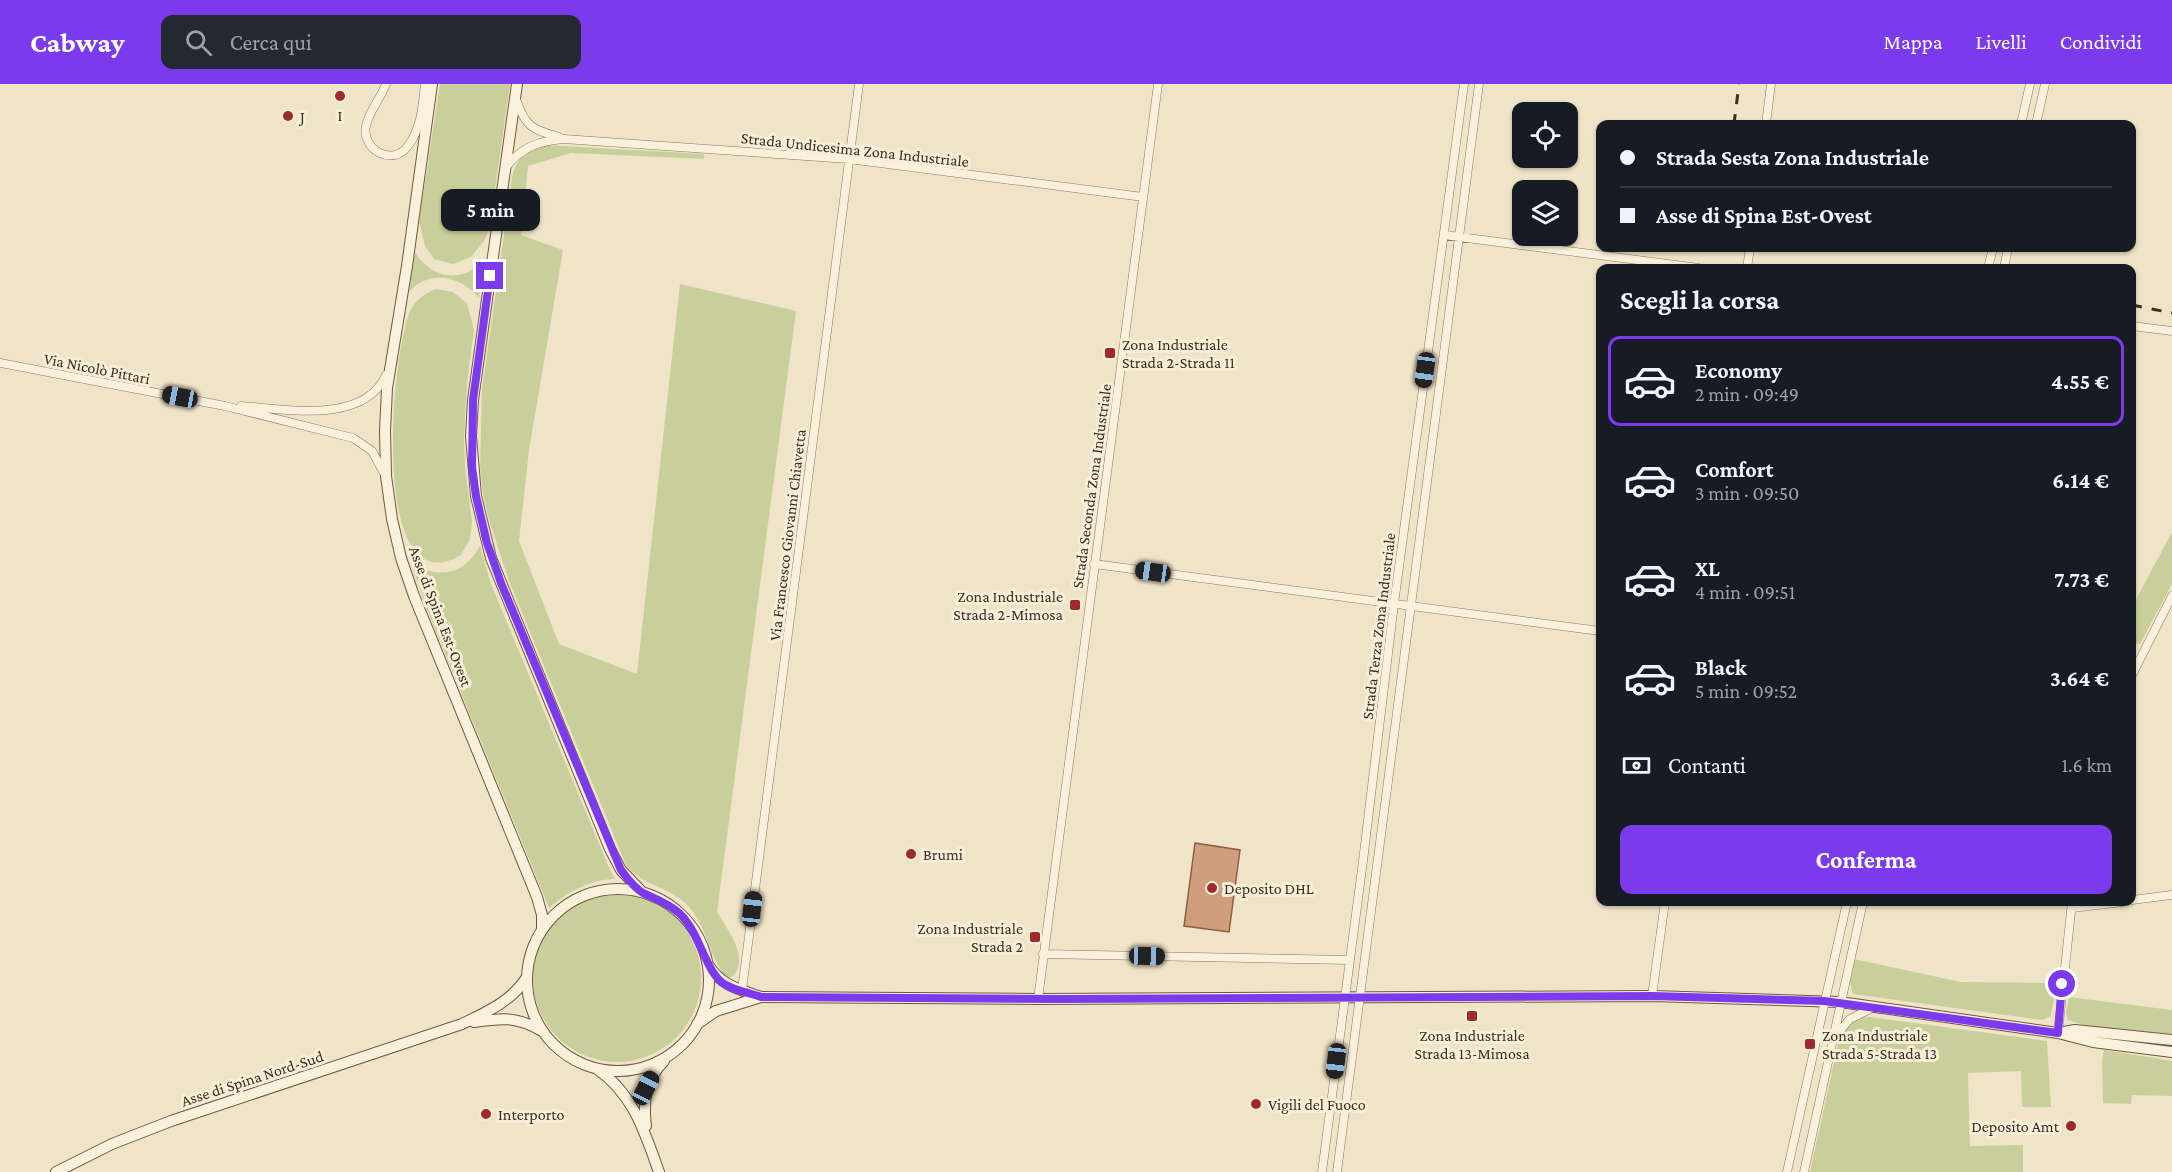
<!DOCTYPE html>
<html lang="it">
<meta charset="utf-8">
<style>
body{margin:0;font-family:"Crimson Pro",serif;background:#242831;color:#f1f3f6;height:100vh;display:flex;flex-direction:column;font-size:22px;white-space:nowrap}
*{box-sizing:border-box;margin:0}
p{font-size:20px;color:#9ea1a6}
.icon{flex:none;width:33px;height:33px;fill:none;stroke:currentColor;stroke-width:2;stroke-linecap:round;stroke-linejoin:round}
.map{position:relative;flex:1;overflow:hidden}
.sheet{position:absolute;left:1596px;top:180px;width:540px;height:642px;display:flex;flex-direction:column;background:#171b24;border-radius:12px;box-shadow:0 2px 4px #0004}
.sheet>*{flex:none}
.top-card{position:absolute;left:1596px;top:36px;width:540px;height:132px;border-radius:12px;box-shadow:0 2px 4px #0004;display:grid;align-content:center;height:132px;padding:0 24px;background:#171b24}
.controls{position:absolute;left:1512px;top:18px;display:grid;gap:12px}
.controls a{display:grid;place-items:center;width:66px;height:66px;border-radius:12px;background:#171b24;box-shadow:0 2px 4px #0004;font-size:30px}
.end{position:absolute;width:27px;height:27px;margin:-14px;border:8px solid #7c3aed;background:#fff;box-shadow:0 0 0 3px #fff}
.from{border-radius:50%}
.bubble{position:absolute;height:42px;border-radius:12px;background:#171b24;box-shadow:0 2px 4px #0004;font-size:20px;font-weight:700;line-height:42px;text-align:center}
.car{position:absolute;width:18px;height:36px;margin:-18px -9px;border-radius:8px;box-shadow:0 0 4px 2px #0007;background:linear-gradient(#222 24%,#8ab4d8 0 40%,#222 0 76%,#8ab4d8 0 86%,#222 0)}
.top-card b{display:flex;align-items:center;gap:21px;height:57px;font-size:22px}
.top-card b+b{border-top:2px solid #363941}
.top-card i{width:15px;height:15px;background:#f1f3f6}
ul{padding:0;list-style:none}
li{display:flex;align-items:center;gap:18px;height:90px;margin:0 12px 9px;padding:0 12px;border:3px solid transparent;border-radius:12px}
li div{flex:1}
li b{display:block;font-size:22px}
li em{font-style:normal;font-weight:700}
li.current{border-color:#7c3aed}
li>.icon{width:54px;height:54px;stroke-width:1.5}
h2{padding:0 24px;font-size:27px;line-height:72px}
.pay{display:flex;align-items:center;gap:15px;height:66px;padding:0 24px;font-size:22px}
.pay p{margin-inline-start:auto}
.button{display:flex;gap:12px;margin-top:auto;padding:12px 24px}
.button a{flex:1;height:69px;border-radius:12px;background:#7c3aed;color:#fff;font-size:24px;font-weight:700;line-height:69px;text-align:center}
header{display:flex;align-items:center;gap:36px;box-sizing:border-box;height:84px;padding:0 30px;background:#7c3aed;color:#fff}
header strong{font-size:28px}
nav{display:flex;gap:33px;margin-inline-start:auto;font-size:21px}
.search{width:420px;height:54px;background:#242831;display:flex;align-items:center;gap:15px;box-sizing:border-box;padding:0 21px;border-radius:12px;color:#9ea1a6;font-size:22px}
.map>svg:first-child{display:block}
</style>
<header>
<strong>Cabway</strong>
<div class="search"><svg class="icon" aria-label="search" viewBox="0 0 24 24"><circle cx="10" cy="10" r="6"/><path d="M15 15l6 6"/></svg>Cerca qui</div>
<nav><a>Mappa</a><a>Livelli</a><a>Condividi</a></nav>
</header>
<div class="map">
<svg width="2172" height="1088" viewBox="0 0 2172 1088">
<rect width="100%" height="100%" fill="#f0e4c8"/>
<path fill="#c9cf9b" d="M 440,0 L 510,0 L 489,146 L 484,157 L 471,173 L 453,180 L 434,175 L 425,162 L 419,137 Z
M 543,61 L 704,70 L 704,75 L 571,69 L 528,82 L 521,151 L 563,166 L 529,366 L 519,457 L 559,560 L 637,590 L 680,200 L 796,227 L 717,828 C 727,845 751,875 732,893 L 726,893 C 708,871 707,839 685,819 C 665,801 645,803 626,781 L 509,497 L 489,436 L 483,410 L 480,383 L 482,305 L 513,88 L 522,70 Z
M 415,168 C 431,195 463,200 484,176 L 479,214 C 463,193 429,184 409,208 Z
M 436,205 L 453,208 L 467,219 L 474,246 L 467,299 L 464,352 L 465,383 L 472,438 L 470,455 L 461,471 C 368,526 391,265 411,225 C 417,215 425,209 436,205 Z
M 2172,448 L 2172,500 L 2140,560 L 2132,559 L 2132,523 Z
M 480,462 L 491,500 L 610,786 L 615,795 C 589,796 569,807 549,824 L 428,528 L 411,479 C 439,495 463,492 480,462 Z
M533 894a84 84 0 1 1 168 0a84 84 0 1 1-168 0Z
M 1854,875 L 1961,898 L 2051,899 L 2056,903 L 2051,932 L 2042,936 L 1853,910 L 1850,898 Z
M 2069,913 L 2172,926 L 2172,950 L 2087,942 L 2068,936 L 2066,929 Z
M 1863,932 L 2047,957 L 2051,1023 L 2022,1023 L 2021,987 L 1968,989 L 1970,1062 L 2023,1061 L 2023,1088 L 1810,1088 L 1840,951 L 1848,942 Z
M 2104,966 L 2172,977 L 2172,1012 L 2132,1011 L 2131,1020 L 2103,1019 L 2102,976 Z"/>
<path fill="#cf9f7d" stroke="#8d5f41" stroke-width="1.5" d="M 1195,759 L 1240,766 L 1229,848 L 1184,842 Z"/>
<g fill="none" stroke-linecap="round" stroke-linejoin="round">
<g stroke="#8d765c" stroke-width="9">
<path id="street" d="M 386,0 C 381,14 369,27 366,42 C 361,66 393,83 408,62 C 421,45 423,21 425,0
M 516,15 C 525,43 533,46 559,53
M 1766,40 L 1771,0
M 2021,40 L 2030,0
M 2036,40 L 2045,0
M 506,83 C 522,63 538,57 564,55 L 849,75 L 1143,113
M 1444,151 L 1699,184
M 1747,184 L 1750,164
M 1988,184 L 1993,164
M 2004,184 L 2008,164
M 2132,242 L 2172,247
M 0,279 L 225,322 L 353,354 L 372,367 L 384,389
M 241,322 C 284,325 364,341 386,291
M 1094,480 L 1600,547
M 2132,591 L 2172,512
M 2132,816 L 2172,811
M 2072,824 L 2122,818
M 1043,870 L 1349,876
M 742,906 L 859,0
M 1652,912 L 1665,818
M 1038,915 L 1158,0
M 2058,949 L 2072,818
M 1837,950 L 1850,935 L 1872,924
M 1322,1088 L 1363,777 L 1394,520 L 1464,0
M 1337,1088 L 1479,0
M 1787,1088 L 1847,818
M 1804,1088 L 1863,818"/>
</g>
<g stroke="#6f573f" stroke-width="12">
<path id="secondary" d="M 432,0 L 407,182 L 387,304 L 385,347 L 386,392 L 392,435 L 401,474 L 414,512 L 537,813 L 542,831 L 542,846
M 517,0 L 473,316 L 471,352 L 476,412 L 491,474 L 610,765 L 621,786 L 642,808
M527 896a91 91 0 1 1 182 0a91 91 0 1 1-182 0Z
M 709,882 C 722,902 739,905 761,913
M 474,938 C 502,934 516,932 542,947
M 697,940 L 716,927 L 761,913 L 1038,915 L 1652,912 L 1840,918 L 2058,949 L 2093,958 L 2172,968
M 2058,949 L 2075,946 L 2172,956
M 597,985 C 633,1009 645,1049 659,1088
M 646,1042 C 643,1017 645,996 664,977
M 56,1088 L 112,1060 L 171,1037 L 462,940 C 487,928 512,917 527,893"/>
</g>
<use href="#street" stroke="#faf1dc" stroke-width="8"/>
<use href="#secondary" stroke="#faf1dc" stroke-width="10"/>
<path stroke="#3d2e20" stroke-width="3" stroke-dasharray="10 10" stroke-linecap="butt" d="M 1734,40 L 1739,0
M 2132,221 L 2172,229"/>
</g>
<g fill="none" stroke-linecap="round" stroke-linejoin="round">
<path stroke="#7c3aed" stroke-width="8" d="M 490,192 L 473,316 L 472,383 L 476,412 L 487,459 L 501,499 L 621,786 C 627,794 634,804 643,809 C 656,815 668,819 679,829 C 701,849 705,890 726,901 C 736,907 750,909 761,913 L 1061,915 L 1652,912 L 1824,917 L 2058,949 L 2062,900"/>
</g>
<g fill="#9e2a2b" stroke="#f7eed8" stroke-width="2">
<circle cx="340" cy="12" r="6"/>
<circle cx="288" cy="32" r="6"/>
<rect x="1104" y="263" width="12" height="12" rx="3"/>
<rect x="1069" y="515" width="12" height="12" rx="3"/>
<circle cx="911" cy="770" r="6"/>
<circle cx="1212" cy="804" r="6"/>
<rect x="1029" y="847" width="12" height="12" rx="3"/>
<rect x="1466" y="926" width="12" height="12" rx="3"/>
<rect x="1804" y="954" width="12" height="12" rx="3"/>
<circle cx="1256" cy="1020" r="6"/>
<circle cx="486" cy="1030" r="6"/>
<circle cx="2071" cy="1042" r="6"/>
</g>
<g text-anchor="middle" stroke-width="6" stroke-linejoin="round" paint-order="stroke">
<g font-size="16" fill="#3d2e20" stroke="#f7eed8" text-anchor="start">
<text x="340" y="37" text-anchor="middle">I</text>
<text x="300" y="38">J</text>
<text x="1122" y="266">Zona Industriale<tspan x="1122" dy="18">Strada 2-Strada 11</tspan></text>
<text x="1063" y="518" text-anchor="end">Zona Industriale<tspan x="1063" dy="18">Strada 2-Mimosa</tspan></text>
<text x="923" y="776">Brumi</text>
<text x="1224" y="810">Deposito DHL</text>
<text x="1023" y="850" text-anchor="end">Zona Industriale<tspan x="1023" dy="18">Strada 2</tspan></text>
<text x="1472" y="957" text-anchor="middle">Zona Industriale<tspan x="1472" dy="18">Strada 13-Mimosa</tspan></text>
<text x="1822" y="957">Zona Industriale<tspan x="1822" dy="18">Strada 5-Strada 13</tspan></text>
<text x="1268" y="1026">Vigili del Fuoco</text>
<text x="498" y="1036">Interporto</text>
<text x="2059" y="1048" text-anchor="end">Deposito Amt</text>
</g>
<g font-size="16" fill="#3d2e20" stroke="#f7eed8">
<text transform="translate(855 65) rotate(6)" y="6">Strada Undicesima Zona Industriale</text>
<text transform="translate(97 284) rotate(11)" y="6">Via Nicolò Pittari</text>
<text transform="translate(1091 402) rotate(-82)" y="6">Strada Seconda Zona Industriale</text>
<text transform="translate(787 451) rotate(-83)" y="6">Via Francesco Giovanni Chiavetta</text>
<text transform="translate(441 532) rotate(69)" y="6">Asse di Spina Est-Ovest</text>
<text transform="translate(1378 542) rotate(-83)" y="6">Strada Terza Zona Industriale</text>
<text transform="translate(252 994) rotate(-18)" y="6">Asse di Spina Nord-Sud</text>
</g>
</g>
</svg>
<div class="controls">
<a><svg class="icon" aria-label="locate" viewBox="0 0 24 24"><circle cx="12" cy="12" r="6"/><path d="M12 2v4M12 18v4M2 12h4M18 12h4"/></svg></a>
<a><svg class="icon" aria-label="layers" viewBox="0 0 24 24"><path d="M12 4l9 5-9 5-9-5zM3 14l9 5 9-5"/></svg></a>
</div>
<i class="end from" style="left:2062px;top:900px"></i>
<i class="end" style="left:490px;top:192px"></i>
<div class="bubble" style="left:441px;top:105px;width:99px">5 min</div>
<i class="car" style="left:1425px;top:286px;rotate:188deg"></i>
<i class="car" style="left:180px;top:313px;rotate:281deg"></i>
<i class="car" style="left:1153px;top:488px;rotate:278deg"></i>
<i class="car" style="left:752px;top:825px;rotate:7deg"></i>
<i class="car" style="left:1147px;top:872px;rotate:91deg"></i>
<i class="car" style="left:1336px;top:977px;rotate:187deg"></i>
<i class="car" style="left:646px;top:1004px;rotate:27deg"></i>
<div class="top-card">
<b><i class="from"></i>Strada Sesta Zona Industriale</b>
<b><i></i>Asse di Spina Est-Ovest</b>
</div>
<section class="sheet">
<h2>Scegli la corsa</h2>
<ul>
<li class="current"><svg class="icon" aria-label="car" viewBox="0 0 24 24"><path d="M5 17H2v-5l4-1 3-4h7l3 4 3 1v5h-3M9 17h6M6 11h13"/><circle cx="7" cy="17" r="2"/><circle cx="17" cy="17" r="2"/></svg><div><b>Economy</b><p>2 min · 09:49</p></div><em>4.55 €</em></li>
<li><svg class="icon" aria-label="car" viewBox="0 0 24 24"><path d="M5 17H2v-5l4-1 3-4h7l3 4 3 1v5h-3M9 17h6M6 11h13"/><circle cx="7" cy="17" r="2"/><circle cx="17" cy="17" r="2"/></svg><div><b>Comfort</b><p>3 min · 09:50</p></div><em>6.14 €</em></li>
<li><svg class="icon" aria-label="car" viewBox="0 0 24 24"><path d="M5 17H2v-5l4-1 3-4h7l3 4 3 1v5h-3M9 17h6M6 11h13"/><circle cx="7" cy="17" r="2"/><circle cx="17" cy="17" r="2"/></svg><div><b>XL</b><p>4 min · 09:51</p></div><em>7.73 €</em></li>
<li><svg class="icon" aria-label="car" viewBox="0 0 24 24"><path d="M5 17H2v-5l4-1 3-4h7l3 4 3 1v5h-3M9 17h6M6 11h13"/><circle cx="7" cy="17" r="2"/><circle cx="17" cy="17" r="2"/></svg><div><b>Black</b><p>5 min · 09:52</p></div><em>3.64 €</em></li>
</ul>
<div class="pay"><svg class="icon" aria-label="cash" viewBox="0 0 24 24"><path d="M3 7h18v10H3z"/><circle cx="12" cy="12" r="2"/></svg>Contanti<p>1.6 km</p></div>
<div class="button"><a>Conferma</a></div>
</section>
</div>
